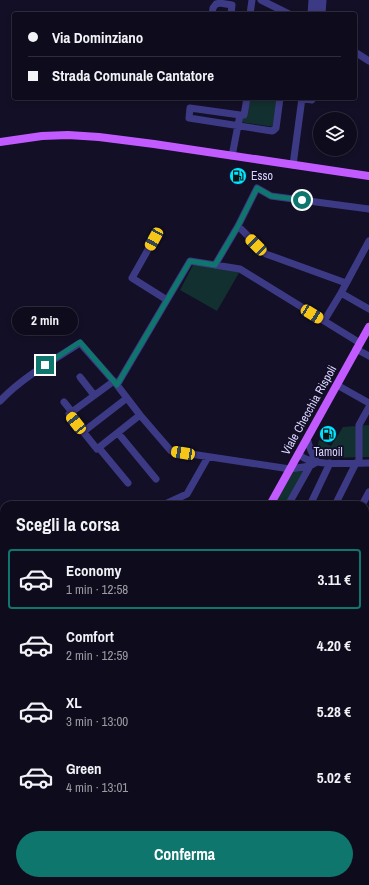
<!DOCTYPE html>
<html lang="it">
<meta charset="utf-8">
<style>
body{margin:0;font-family:"Archivo Narrow",sans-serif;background:#171425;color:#f1f3f6;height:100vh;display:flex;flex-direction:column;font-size:15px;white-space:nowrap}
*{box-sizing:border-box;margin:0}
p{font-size:13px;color:#9b9ba3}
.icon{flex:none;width:22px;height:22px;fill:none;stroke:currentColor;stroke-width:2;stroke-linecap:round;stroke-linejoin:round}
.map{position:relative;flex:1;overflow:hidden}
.drawer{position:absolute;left:0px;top:501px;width:369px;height:384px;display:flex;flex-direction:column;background:#0e0b1c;border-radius:12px 12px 0 0;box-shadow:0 2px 6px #0003,0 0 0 1px #2e2b3b}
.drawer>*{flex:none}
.banner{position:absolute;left:12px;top:12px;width:345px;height:88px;border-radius:4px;box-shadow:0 2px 6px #0003,0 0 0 1px #2e2b3b;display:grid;align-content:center;height:88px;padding:0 16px;background:#0e0b1c}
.tools{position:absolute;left:313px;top:112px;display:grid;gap:8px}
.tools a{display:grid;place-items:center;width:44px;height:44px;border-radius:50%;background:#0e0b1c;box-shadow:0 2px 6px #0003,0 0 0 1px #2e2b3b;font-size:20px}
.end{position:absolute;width:18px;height:18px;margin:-9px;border:5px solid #0f766e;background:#fff;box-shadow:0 0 0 2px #fff}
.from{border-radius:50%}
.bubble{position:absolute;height:28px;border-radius:14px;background:#0e0b1c;box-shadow:0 2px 6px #0003,0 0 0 1px #2e2b3b;font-size:13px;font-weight:700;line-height:28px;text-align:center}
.car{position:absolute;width:12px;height:24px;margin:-12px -6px;border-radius:5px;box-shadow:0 0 3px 1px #0007;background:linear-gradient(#f5c518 24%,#345 0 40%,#f5c518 0 76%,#345 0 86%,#f5c518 0)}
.banner b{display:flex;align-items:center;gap:14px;height:38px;font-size:15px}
.banner b+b{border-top:1px solid #2e2b3b}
.banner i{width:10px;height:10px;background:#f1f3f6}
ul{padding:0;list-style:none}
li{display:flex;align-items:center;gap:12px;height:60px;margin:0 8px 6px;padding:0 8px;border:2px solid transparent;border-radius:4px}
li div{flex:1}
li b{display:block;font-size:15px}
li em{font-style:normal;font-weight:700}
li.current{border-color:#0f766e}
li>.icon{width:36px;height:36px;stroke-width:1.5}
h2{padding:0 16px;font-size:18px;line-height:48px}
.action{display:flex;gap:8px;margin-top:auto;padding:8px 16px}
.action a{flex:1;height:46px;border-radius:24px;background:#0f766e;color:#fff;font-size:16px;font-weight:700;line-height:46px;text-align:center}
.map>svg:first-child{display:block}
</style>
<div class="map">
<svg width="369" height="885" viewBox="0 0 369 885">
<rect width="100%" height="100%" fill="#130f26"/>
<path fill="#12302f" d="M 249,98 L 279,98 L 274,127 L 240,122 Z
M 194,263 L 240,271 L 217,311 L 180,290 Z
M 369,425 L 369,457 L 320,458 L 317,449 L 319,440 L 331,446 L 343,427 Z
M 306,468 L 287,505 L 271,505 L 291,470 Z"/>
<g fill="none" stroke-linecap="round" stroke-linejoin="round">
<path stroke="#3d3a85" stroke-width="7" d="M 261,0 L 289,14
M 212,14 L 213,8 L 216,4 L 220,3 L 232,5 L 231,14
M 250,14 L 252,0
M 311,14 L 312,0
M 316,14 L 317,0
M 322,14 L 323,0
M 355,52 L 369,61
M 299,98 L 312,100 L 313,98
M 240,115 L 190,108 L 189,118 L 272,131 L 274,130 L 276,128 L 280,98
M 232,156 L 240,115 L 244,115 L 247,98
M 293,165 L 302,98
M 238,226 L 266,254 L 346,283
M 154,239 L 132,278 L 167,300
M 215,265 L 238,226 L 257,188 L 271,196 L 369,209
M 341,293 L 369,309
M 324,321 L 341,293 L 369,241
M 356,349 L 369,356
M 80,377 L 94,395
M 114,381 L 69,414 L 97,449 L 140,415
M 117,385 L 190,261 L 240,269 L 360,343
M 337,385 L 369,403
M 0,401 C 23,377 52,361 80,343 L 117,385 L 140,415 L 171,451 L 290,469 L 310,466 L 317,462
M 64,402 L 72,412
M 83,432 L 127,398
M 118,433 L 156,479
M 307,438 C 309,447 312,454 317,462
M 99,448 L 128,483
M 298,454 C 301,456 303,458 306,459 C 322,466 351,463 369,463
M 359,463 L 359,425 L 369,407
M 163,505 L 187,494 L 208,457
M 288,505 L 310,466
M 310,505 L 330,463
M 335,505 L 356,463
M 362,505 L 369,492
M 365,559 L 365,551 L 369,544
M 365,577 L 369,577
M 368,618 L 369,592
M 365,647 L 369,648
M 365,676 L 369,654
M 365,688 L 369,688
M 365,694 L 369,694
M 365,719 L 369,720"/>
<path stroke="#c25bff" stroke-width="8" d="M 0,142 L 42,136 L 68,135 L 99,137 L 154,144 L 369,176
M 270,505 L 369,327
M 59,885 L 62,881"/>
</g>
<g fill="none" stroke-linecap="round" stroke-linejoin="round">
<path stroke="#0f766e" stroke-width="5" d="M 45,365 L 80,342 L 117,385 L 190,261 L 215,265 L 238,226 L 257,188 L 271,196 L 302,200"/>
</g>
<defs>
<g id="fuel-disc" transform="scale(0.9)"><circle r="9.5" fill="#00e5ff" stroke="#130f26"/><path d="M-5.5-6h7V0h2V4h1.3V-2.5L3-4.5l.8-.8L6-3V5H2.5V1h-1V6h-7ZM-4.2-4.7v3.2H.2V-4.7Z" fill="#111"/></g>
</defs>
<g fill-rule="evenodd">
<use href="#fuel-disc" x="238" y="176"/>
<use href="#fuel-disc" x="328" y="434"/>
</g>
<g text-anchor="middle" stroke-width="3.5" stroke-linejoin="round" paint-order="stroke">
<g font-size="12" fill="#d9d4ff" stroke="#130f26" text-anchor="start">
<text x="251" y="180">Esso</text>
<text x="328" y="456" text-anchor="middle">Tamoil</text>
</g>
<g font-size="12" fill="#d9d4ff" stroke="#130f26">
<text transform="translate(309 410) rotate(-61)" y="4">Viale Checchia Rispoli</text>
</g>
</g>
</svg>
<div class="tools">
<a><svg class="icon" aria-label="layers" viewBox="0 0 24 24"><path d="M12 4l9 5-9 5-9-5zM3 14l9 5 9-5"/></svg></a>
</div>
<i class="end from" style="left:302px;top:200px"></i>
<i class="end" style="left:45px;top:365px"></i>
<div class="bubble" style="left:12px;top:307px;width:66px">2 min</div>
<i class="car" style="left:154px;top:239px;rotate:209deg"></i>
<i class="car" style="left:256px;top:245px;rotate:315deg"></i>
<i class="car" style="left:312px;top:314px;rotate:122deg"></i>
<i class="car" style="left:76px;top:423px;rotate:322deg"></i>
<i class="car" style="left:183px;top:453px;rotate:279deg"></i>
<div class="banner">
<b><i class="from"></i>Via Dominziano</b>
<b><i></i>Strada Comunale Cantatore</b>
</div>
<section class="drawer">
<h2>Scegli la corsa</h2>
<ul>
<li class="current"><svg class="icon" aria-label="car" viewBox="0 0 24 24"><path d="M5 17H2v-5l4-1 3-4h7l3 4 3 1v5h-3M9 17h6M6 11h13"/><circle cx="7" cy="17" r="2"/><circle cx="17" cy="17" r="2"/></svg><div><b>Economy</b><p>1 min · 12:58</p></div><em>3.11 €</em></li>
<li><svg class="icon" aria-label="car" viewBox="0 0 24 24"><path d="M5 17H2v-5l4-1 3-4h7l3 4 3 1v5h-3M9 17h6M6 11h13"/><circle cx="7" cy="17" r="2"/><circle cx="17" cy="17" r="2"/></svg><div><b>Comfort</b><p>2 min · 12:59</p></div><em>4.20 €</em></li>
<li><svg class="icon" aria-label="car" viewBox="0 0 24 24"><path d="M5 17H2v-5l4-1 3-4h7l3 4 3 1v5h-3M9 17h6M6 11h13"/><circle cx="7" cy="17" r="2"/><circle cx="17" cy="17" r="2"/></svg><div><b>XL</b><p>3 min · 13:00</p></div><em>5.28 €</em></li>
<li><svg class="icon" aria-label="car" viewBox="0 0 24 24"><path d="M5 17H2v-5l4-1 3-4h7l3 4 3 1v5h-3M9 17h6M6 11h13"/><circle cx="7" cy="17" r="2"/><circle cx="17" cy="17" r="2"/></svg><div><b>Green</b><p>4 min · 13:01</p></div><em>5.02 €</em></li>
</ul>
<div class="action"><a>Conferma</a></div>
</section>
</div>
